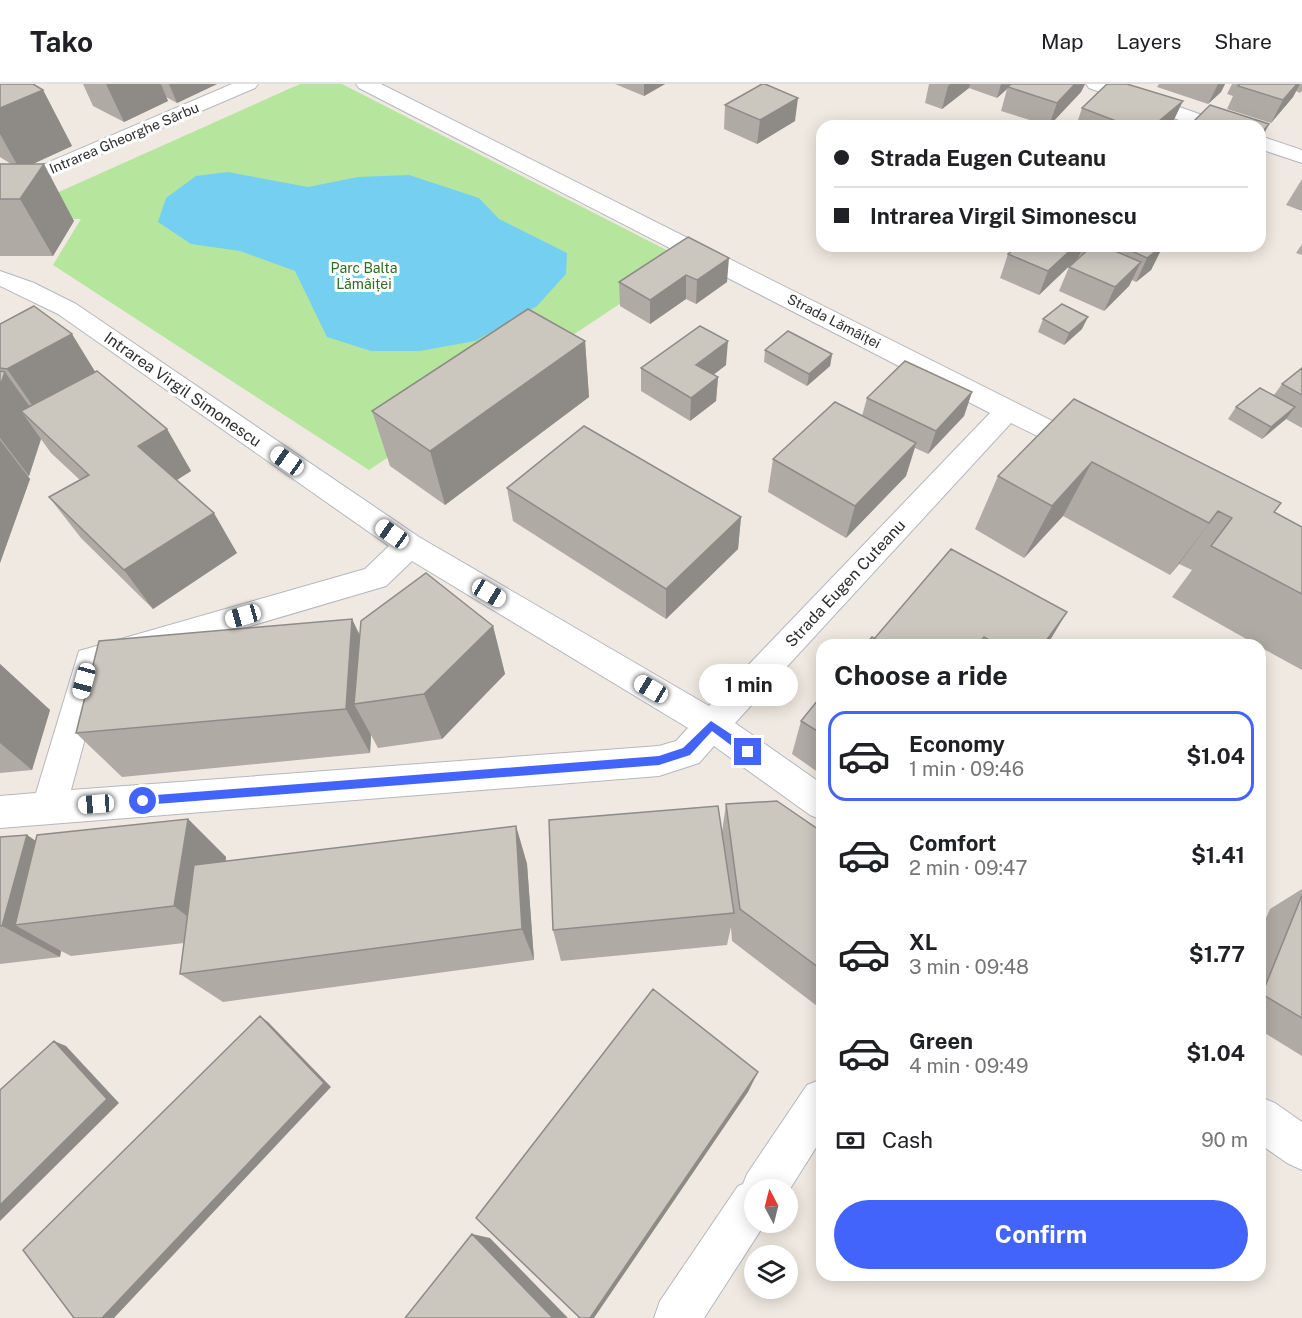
<!DOCTYPE html>
<meta charset="utf-8">
<style>
body{margin:0;font-family:"Public Sans",sans-serif;background:#f6f6f6;color:#202124;height:100vh;display:flex;flex-direction:column;font-size:22px;white-space:nowrap}
*{box-sizing:border-box;margin:0}
p{font-size:20px;color:#757577}
.icon{flex:none;width:33px;height:33px;fill:none;stroke:currentColor;stroke-width:2;stroke-linecap:round;stroke-linejoin:round}
.map{position:relative;flex:1;overflow:hidden}
.sheet{position:absolute;left:816px;top:555px;width:450px;height:642px;display:flex;flex-direction:column;background:#fff;border-radius:18px;box-shadow:0 3px 15px #0003}
.sheet>*{flex:none}
.top-card{position:absolute;left:816px;top:36px;width:450px;height:132px;border-radius:18px;box-shadow:0 3px 15px #0003;display:grid;align-content:center;height:132px;padding:0 18px;background:#fff}
.needle{width:39px;rotate:353deg}
.controls{position:absolute;left:744px;top:1095px;display:grid;gap:12px}
.controls a{display:grid;place-items:center;width:54px;height:54px;border-radius:50%;background:#fff;box-shadow:0 3px 15px #0003;font-size:30px}
.end{position:absolute;width:27px;height:27px;margin:-14px;border:8px solid #4264fb;background:#fff;box-shadow:0 0 0 3px #fff}
.from{border-radius:50%}
.bubble{position:absolute;height:42px;border-radius:21px;background:#fff;box-shadow:0 3px 15px #0003;font-size:20px;font-weight:700;line-height:42px;text-align:center}
.car{position:absolute;width:18px;height:36px;margin:-18px -9px;border-radius:8px;box-shadow:0 0 4px 2px #0007;background:linear-gradient(#fff 24%,#345 0 40%,#fff 0 76%,#345 0 86%,#fff 0)}
.top-card b{display:flex;align-items:center;gap:21px;height:57px;font-size:22px}
.top-card b+b{border-top:2px solid #e0e0e0}
.top-card i{width:15px;height:15px;background:#202124}
ul{padding:0;list-style:none}
li{display:flex;align-items:center;gap:18px;height:90px;margin:0 12px 9px;padding:0 6px;border:3px solid transparent;border-radius:18px}
li div{flex:1}
li b{display:block;font-size:22px}
li em{font-style:normal;font-weight:700}
li.on{border-color:#4264fb}
li>.icon{width:54px;height:54px;stroke-width:1.5}
h2{padding:0 18px;font-size:27px;line-height:72px}
.pay{display:flex;align-items:center;gap:15px;height:66px;padding:0 18px;font-size:22px}
.pay p{margin-inline-start:auto}
.cta{display:flex;gap:12px;margin-top:auto;padding:12px 18px}
.cta a{flex:1;height:69px;border-radius:36px;background:#4264fb;color:#fff;font-size:24px;font-weight:700;line-height:69px;text-align:center}
header{display:flex;align-items:center;gap:36px;box-sizing:border-box;height:84px;padding:0 30px;background:#fff;border-bottom:2px solid #e0e0e0}
header strong{font-size:28px}
nav{display:flex;gap:33px;margin-inline-start:auto;font-size:21px}
.map>svg:first-child{display:block}
</style>
<header>
<strong>Tako</strong>
<nav><a>Map</a><a>Layers</a><a>Share</a></nav>
</header>
<div class="map">
<svg width="1302" height="1234" viewBox="0 0 1302 1234">
<rect width="100%" height="100%" fill="#efe9e1"/>
<path fill="#b6e59e" d="M 300,0 L 342,0 L 686,176 L 369,386 L 53,181 L 81,135 L 14,134 L 23,124 Z"/>
<path fill="#75cff0" d="M 228,88 L 308,103 L 358,93 L 409,91 L 479,114 L 499,135 L 567,169 L 566,190 L 537,222 L 475,257 L 420,267 L 371,267 L 327,253 L 295,187 L 240,167 L 191,160 L 158,138 L 166,114 L 196,92 Z"/>
<g fill="none" stroke-linecap="round" stroke-linejoin="round">
<g stroke="#b4b7c1" stroke-width="2">
<path id="minor" d="M 232,0 L 258,0 L 255,4 L 0,113 L 0,99 Z
M 356,0 L 381,0 L 1094,358 L 1098,365 L 1094,372 L 1084,375 L 1011,339 L 735,639 L 822,700 L 822,736 L 810,731 L 714,662 L 699,679 L 659,692 L 0,744 L 0,712 L 36,709 L 79,567 L 365,485 L 389,462 L 58,230 L 0,202 L 0,187 L 34,199 L 76,220 L 419,453 L 709,622 L 990,329 L 359,4 ZM 412,477 L 688,644 L 676,657 L 659,662 L 71,706 L 104,585 L 386,502 Z
M 1086,0 L 1114,0 L 1222,38 L 1225,42 L 1196,42 L 1089,4 Z
M 1260,52 L 1302,66 L 1302,79 L 1260,65 Z
M 822,995 L 822,1054 L 788,1108 L 788,1106 L 754,1106 L 754,1138 L 766,1138 L 704,1234 L 654,1234 L 660,1217 L 738,1102 L 743,1100 L 747,1090 L 807,1001 Z
M 1260,1013 L 1275,1019 L 1302,1038 L 1302,1086 L 1287,1079 L 1260,1060 Z"/>
</g>
<use href="#minor" fill="#fff" fill-rule="evenodd"/>
</g>
<path fill="#afaba4" d="M 0,0 L 43,6 L 72,62 L 32,80 L 74,137 L 53,172 L 0,172 L 0,80 L 11,80 L 0,73 Z
M 83,0 L 217,0 L 177,19 L 166,13 L 168,17 L 124,38 L 93,22 Z
M 615,0 L 665,0 L 644,12 Z
M 929,0 L 1085,0 L 1081,8 L 1049,42 L 1001,27 L 1007,5 L 997,14 L 969,4 L 942,25 L 925,19 Z
M 1159,0 L 1225,0 L 1221,8 L 1208,20 L 1157,3 Z
M 1232,0 L 1302,0 L 1302,7 L 1300,9 L 1296,7 L 1293,13 L 1271,39 L 1227,25 L 1233,12 L 1227,10 Z
M 725,21 L 795,37 L 757,60 L 724,45 Z
M 1082,24 L 1172,41 L 1171,42 L 1076,42 Z
M 1302,95 L 1302,127 L 1286,121 Z
M 688,153 L 727,198 L 696,220 L 686,215 L 650,240 L 620,222 L 619,198 Z
M 1302,160 L 1302,171 L 1296,169 Z
M 1018,162 L 1163,162 L 1151,186 L 1136,198 L 1132,196 L 1129,202 L 1104,227 L 1059,207 L 1069,183 L 1081,172 L 1079,171 L 1039,211 L 1000,194 L 1008,170 Z
M 1043,235 L 1082,245 L 1064,261 L 1038,248 Z
M 0,240 L 95,288 L 167,345 L 191,387 L 177,396 L 237,469 L 153,525 L 81,454 L 49,413 L 80,396 L 51,369 L 41,355 L 29,392 L 28,392 L 30,395 L 0,479 Z
M 585,257 L 589,313 L 445,421 L 390,382 L 372,327 Z
M 765,266 L 832,270 L 830,282 L 807,302 L 764,278 Z
M 726,281 L 713,291 L 718,293 L 716,317 L 690,337 L 641,307 L 641,284 Z
M 1302,284 L 1302,344 L 1286,335 L 1262,355 L 1228,335 L 1236,323 L 1274,311 L 1282,300 Z
M 972,308 L 964,332 L 928,370 L 915,364 L 906,392 L 846,454 L 768,408 L 773,375 L 862,332 L 867,314 Z
M 1074,315 L 1274,428 L 1302,443 L 1302,586 L 1260,563 L 1260,561 L 1257,561 L 1172,513 L 1192,486 L 1179,480 L 1170,491 L 1063,432 L 1024,474 L 975,445 L 998,392 Z
M 507,404 L 741,433 L 738,465 L 666,535 L 513,437 Z
M 951,465 L 1046,561 L 865,561 L 874,555 Z
M 352,535 L 360,551 L 493,542 L 505,590 L 442,655 L 378,664 L 371,651 L 370,669 L 122,693 L 76,649 Z
M 0,580 L 50,626 L 32,686 L 0,689 Z
M 822,611 L 822,691 L 792,670 L 801,637 Z
M 726,720 L 822,748 L 822,914 L 817,922 L 732,857 L 731,843 L 727,861 L 561,877 L 553,846 L 722,748 Z
M 188,735 L 226,773 L 226,778 L 516,742 L 527,780 L 534,876 L 223,918 L 180,890 L 184,859 L 71,872 L 61,867 L 60,873 L 0,880 L 0,753 L 27,751 L 36,757 Z
M 1302,805 L 1302,972 L 1260,946 L 1260,848 L 1270,825 Z"/>
<path fill="#8e8b86" d="M 106,0 L 161,0 L 168,17 L 124,38 Z
M 169,0 L 217,0 L 177,19 Z
M 644,0 L 665,0 L 644,12 Z
M 950,0 L 970,0 L 969,4 L 942,25 L 948,2 Z
M 1001,0 L 1013,0 L 1008,3 L 1007,5 L 997,14 Z
M 1075,0 L 1085,0 L 1081,8 L 1049,42 L 1057,19 Z
M 1218,0 L 1225,0 L 1221,8 L 1208,20 Z
M 1297,0 L 1300,0 L 1293,13 L 1271,39 L 1283,16 Z
M 43,6 L 72,62 L 20,86 L 0,50 L 0,24 Z
M 798,14 L 795,37 L 757,60 L 760,36 Z
M 1183,17 L 1171,42 L 1153,42 Z
M 1269,40 L 1260,58 L 1260,51 Z
M 44,80 L 74,137 L 53,172 L 20,115 Z
M 1075,162 L 1083,162 L 1079,173 L 1039,211 L 1048,187 Z
M 1163,162 L 1151,186 L 1136,198 L 1147,174 Z
M 729,174 L 727,198 L 696,220 L 697,196 Z
M 1141,178 L 1129,202 L 1104,227 L 1115,203 Z
M 686,191 L 686,215 L 650,240 L 650,216 Z
M 1088,233 L 1082,245 L 1064,261 L 1069,249 Z
M 72,250 L 107,307 L 46,341 L 7,285 Z
M 585,257 L 589,313 L 445,421 L 430,367 Z
M 728,257 L 726,281 L 695,305 L 696,281 Z
M 832,270 L 830,282 L 807,302 L 809,290 Z
M 5,288 L 45,344 L 21,327 L 41,355 L 29,392 L 0,354 L 0,302 Z
M 718,293 L 716,317 L 690,337 L 691,314 Z
M 972,308 L 964,332 L 928,370 L 936,347 Z
M 1295,323 L 1286,335 L 1262,355 L 1271,343 Z
M 167,345 L 191,387 L 164,404 L 138,362 Z
M 0,356 L 30,395 L 0,479 Z
M 916,359 L 906,392 L 846,454 L 855,422 Z
M 1092,378 L 1063,432 L 1024,474 L 1052,422 Z
M 1218,427 L 1179,480 L 1170,491 Z
M 214,429 L 237,469 L 153,525 L 124,486 Z
M 741,433 L 738,465 L 666,535 L 666,505 Z
M 1067,528 L 1049,558 L 1046,561 L 1043,561 Z
M 352,535 L 374,584 L 354,620 L 371,651 L 370,669 L 346,625 Z
M 493,542 L 505,590 L 442,655 L 424,610 Z
M 0,580 L 50,626 L 32,686 L 0,659 Z
M 188,735 L 226,773 L 216,855 L 174,822 Z
M 516,742 L 527,780 L 534,876 L 522,845 Z
M 27,751 L 80,788 L 15,841 L 61,867 L 60,873 L 2,842 Z
M 260,932 L 268,938 L 331,1003 L 114,1234 L 102,1234 Z
M 54,957 L 66,962 L 119,1019 L 0,1137 L 0,1121 Z
M 758,988 L 748,1008 L 594,1234 L 590,1234 Z
M 472,1150 L 490,1154 L 568,1234 L 553,1234 Z"/>
<path fill="#cbc7bf" stroke="#8e8b86" stroke-width="1.5" d="M 0,0 L 33,0 L 43,6 L 0,24 Z
M 762,0 L 765,0 L 798,14 L 760,36 L 725,21 Z
M 1011,0 L 1075,0 L 1057,19 L 1008,3 Z
M 1107,0 L 1127,0 L 1183,17 L 1153,42 L 1129,42 L 1082,24 Z
M 1240,0 L 1297,0 L 1283,16 L 1238,2 Z
M 1210,21 L 1269,40 L 1260,51 L 1260,42 L 1189,42 Z
M 0,80 L 44,80 L 20,115 L 0,115 Z
M 688,153 L 729,174 L 697,196 L 686,191 L 650,216 L 619,198 Z
M 1018,162 L 1075,162 L 1048,187 L 1008,170 Z
M 1092,162 L 1103,162 L 1141,178 L 1115,203 L 1069,183 Z
M 1121,162 L 1163,162 L 1147,174 Z
M 1062,220 L 1088,233 L 1069,249 L 1043,235 Z
M 34,222 L 72,250 L 7,285 L 0,284 L 0,240 Z
M 528,225 L 585,257 L 430,367 L 372,327 Z
M 700,242 L 728,257 L 696,281 L 718,293 L 691,314 L 641,284 Z
M 788,247 L 832,270 L 809,290 L 765,266 Z
M 905,277 L 972,308 L 936,347 L 867,314 Z
M 1302,284 L 1302,311 L 1282,300 Z
M 0,287 L 5,288 L 0,302 Z
M 97,287 L 167,345 L 138,362 L 214,429 L 124,486 L 49,413 L 89,391 L 21,327 Z
M 1260,304 L 1295,323 L 1271,343 L 1236,323 Z
M 1074,315 L 1281,419 L 1274,428 L 1302,443 L 1302,510 L 1211,462 L 1232,434 L 1218,427 L 1209,439 L 1092,378 L 1052,422 L 998,392 Z
M 835,318 L 916,359 L 855,422 L 773,375 Z
M 584,342 L 741,433 L 666,505 L 507,404 Z
M 951,465 L 1067,528 L 1043,561 L 998,561 L 984,553 L 978,561 L 885,561 L 874,555 Z
M 426,489 L 493,542 L 424,610 L 354,620 L 361,537 Z
M 352,535 L 346,625 L 76,649 L 99,557 Z
M 872,553 L 885,561 L 865,561 Z
M 822,611 L 822,650 L 801,637 Z
M 777,717 L 822,748 L 822,886 L 740,825 L 726,720 Z
M 718,722 L 734,829 L 553,846 L 549,736 Z
M 188,735 L 174,822 L 15,841 L 37,751 Z
M 516,742 L 522,845 L 180,890 L 194,781 Z
M 27,751 L 2,842 L 0,842 L 0,753 Z
M 1302,811 L 1302,934 L 1262,910 Z
M 653,905 L 758,988 L 590,1234 L 580,1234 L 476,1134 Z
M 260,932 L 324,999 L 102,1234 L 74,1234 L 23,1166 Z
M 54,957 L 107,1015 L 0,1121 L 0,1006 Z
M 472,1150 L 553,1234 L 405,1234 Z"/>
<path fill="#4264fb" d="M 711,637 L 752,664 L 752,671 L 744,671 L 712,647 L 690,671 L 659,681 L 143,721 L 138,717 L 143,712 L 659,672 L 683,664 Z"/>
<g text-anchor="middle" stroke-width="6" stroke-linejoin="round" paint-order="stroke">
<g font-size="14" fill="#2e2e2e" stroke="#fff">
<text transform="translate(124 54) rotate(-23)" y="5">Intrarea Gheorghe Sârbu</text>
<text transform="translate(834 237) rotate(27)" y="5">Strada Lămâiței</text>
</g>
<g font-size="14" fill="#2c6e1b" stroke="#fff">
<text x="364" y="189">Parc Balta<tspan x="364" dy="16">Lămâiței</tspan></text>
</g>
<g font-size="16" fill="#2e2e2e" stroke="#fff">
<text transform="translate(183 305) rotate(35)" y="6">Intrarea Virgil Simonescu</text>
<text transform="translate(845 499) rotate(-47)" y="6">Strada Eugen Cuteanu</text>
</g>
</g>
</svg>
<div class="controls">
<a><svg class="needle" viewBox="-14 -14 28 28"><path d="M0-13l5 13h-10z" fill="#e53935"/><path d="M0 13l5-13h-10z" fill="#757577"/></svg></a>
<a><svg class="icon" aria-label="layers" viewBox="0 0 24 24"><path d="M12 4l9 5-9 5-9-5zM3 14l9 5 9-5"/></svg></a>
</div>
<i class="end from" style="left:143px;top:717px"></i>
<i class="end" style="left:748px;top:668px"></i>
<div class="bubble" style="left:699px;top:580px;width:99px">1 min</div>
<i class="car" style="left:287px;top:377px;rotate:305deg"></i>
<i class="car" style="left:392px;top:450px;rotate:305deg"></i>
<i class="car" style="left:489px;top:509px;rotate:121deg"></i>
<i class="car" style="left:243px;top:532px;rotate:254deg"></i>
<i class="car" style="left:84px;top:597px;rotate:195deg"></i>
<i class="car" style="left:651px;top:605px;rotate:301deg"></i>
<i class="car" style="left:96px;top:720px;rotate:266deg"></i>
<div class="top-card">
<b><i class="from"></i>Strada Eugen Cuteanu</b>
<b><i></i>Intrarea Virgil Simonescu</b>
</div>
<section class="sheet">
<h2>Choose a ride</h2>
<ul>
<li class="on"><svg class="icon" aria-label="car" viewBox="0 0 24 24"><path d="M5 17H2v-5l4-1 3-4h7l3 4 3 1v5h-3M9 17h6M6 11h13"/><circle cx="7" cy="17" r="2"/><circle cx="17" cy="17" r="2"/></svg><div><b>Economy</b><p>1 min · 09:46</p></div><em>$1.04</em></li>
<li><svg class="icon" aria-label="car" viewBox="0 0 24 24"><path d="M5 17H2v-5l4-1 3-4h7l3 4 3 1v5h-3M9 17h6M6 11h13"/><circle cx="7" cy="17" r="2"/><circle cx="17" cy="17" r="2"/></svg><div><b>Comfort</b><p>2 min · 09:47</p></div><em>$1.41</em></li>
<li><svg class="icon" aria-label="car" viewBox="0 0 24 24"><path d="M5 17H2v-5l4-1 3-4h7l3 4 3 1v5h-3M9 17h6M6 11h13"/><circle cx="7" cy="17" r="2"/><circle cx="17" cy="17" r="2"/></svg><div><b>XL</b><p>3 min · 09:48</p></div><em>$1.77</em></li>
<li><svg class="icon" aria-label="car" viewBox="0 0 24 24"><path d="M5 17H2v-5l4-1 3-4h7l3 4 3 1v5h-3M9 17h6M6 11h13"/><circle cx="7" cy="17" r="2"/><circle cx="17" cy="17" r="2"/></svg><div><b>Green</b><p>4 min · 09:49</p></div><em>$1.04</em></li>
</ul>
<div class="pay"><svg class="icon" aria-label="cash" viewBox="0 0 24 24"><path d="M3 7h18v10H3z"/><circle cx="12" cy="12" r="2"/></svg>Cash<p>90 m</p></div>
<div class="cta"><a>Confirm</a></div>
</section>
</div>
